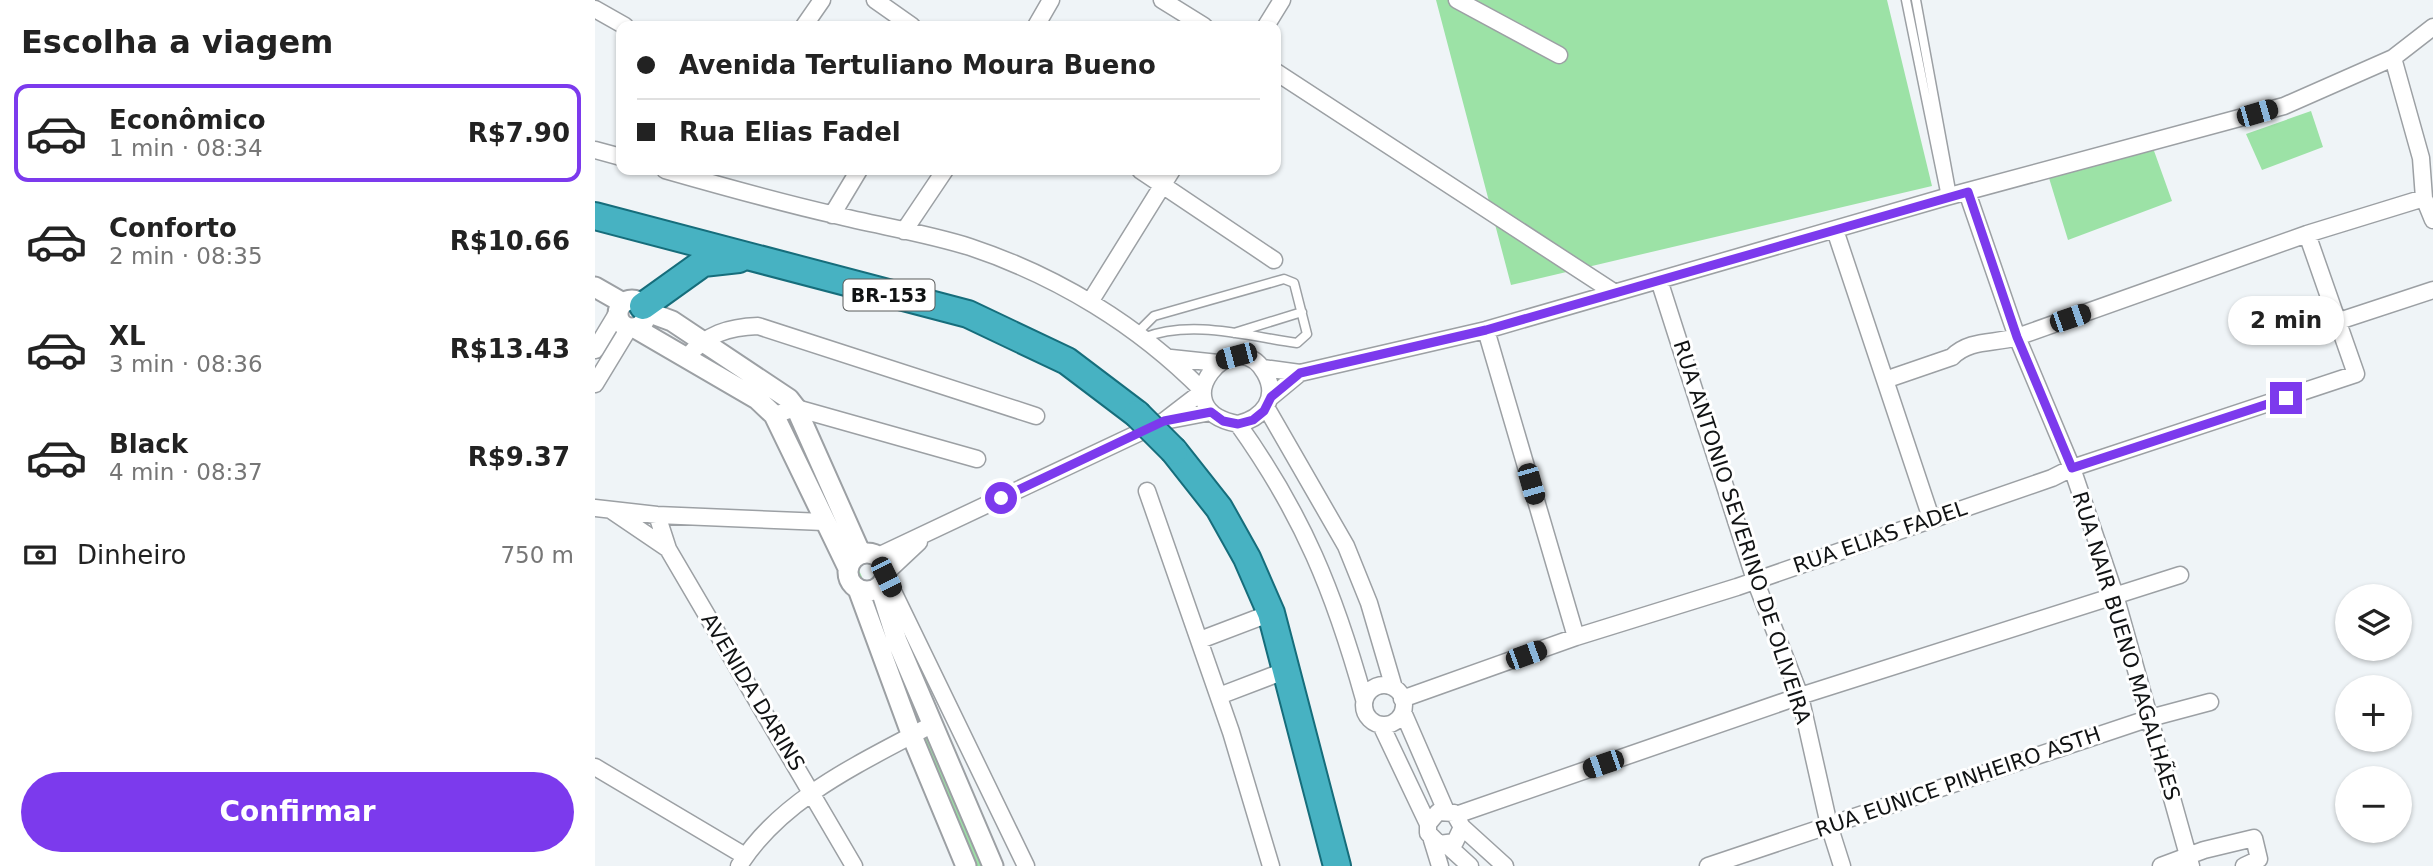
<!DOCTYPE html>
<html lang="pt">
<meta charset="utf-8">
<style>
body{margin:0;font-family:"DejaVu Sans",sans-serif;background:#f2f2f2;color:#222;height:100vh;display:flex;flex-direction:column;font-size:26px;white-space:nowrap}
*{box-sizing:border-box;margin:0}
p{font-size:23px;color:#767676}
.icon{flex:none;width:38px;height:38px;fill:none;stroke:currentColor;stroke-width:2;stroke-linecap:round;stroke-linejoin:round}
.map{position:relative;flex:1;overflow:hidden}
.sheet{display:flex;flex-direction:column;background:#fff;width:595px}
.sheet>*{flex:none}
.banner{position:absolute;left:21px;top:21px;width:665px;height:154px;border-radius:14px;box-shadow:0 2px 5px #0004;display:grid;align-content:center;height:154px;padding:0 21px;background:#fff}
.buttons{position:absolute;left:1740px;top:584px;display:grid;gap:14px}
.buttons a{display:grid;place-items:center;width:77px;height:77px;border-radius:50%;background:#fff;box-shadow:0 2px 5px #0004;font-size:35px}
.end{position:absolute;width:32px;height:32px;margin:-16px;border:9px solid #7c3aed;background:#fff;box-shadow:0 0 0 4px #fff}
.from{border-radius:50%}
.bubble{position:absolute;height:49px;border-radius:24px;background:#fff;box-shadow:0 2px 5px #0004;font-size:23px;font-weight:600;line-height:49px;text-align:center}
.car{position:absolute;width:21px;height:42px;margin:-21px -10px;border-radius:9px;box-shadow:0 0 5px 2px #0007;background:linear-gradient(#222 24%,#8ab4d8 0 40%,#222 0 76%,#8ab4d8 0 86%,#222 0)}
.banner b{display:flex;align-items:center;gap:24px;height:66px;font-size:26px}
.banner b+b{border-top:2px solid #e0e0e0}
.banner i{width:18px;height:18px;background:#222}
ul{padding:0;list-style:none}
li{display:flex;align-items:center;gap:21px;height:98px;margin:0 14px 10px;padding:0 7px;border:4px solid transparent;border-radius:14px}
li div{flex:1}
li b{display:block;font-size:26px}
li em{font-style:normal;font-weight:600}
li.selected{border-color:#7c3aed}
li>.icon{width:63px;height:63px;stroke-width:1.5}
h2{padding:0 21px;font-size:32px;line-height:84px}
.pay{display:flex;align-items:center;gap:18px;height:77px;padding:0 21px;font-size:26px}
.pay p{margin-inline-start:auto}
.cta{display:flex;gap:14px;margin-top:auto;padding:14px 21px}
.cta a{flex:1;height:80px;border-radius:42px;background:#7c3aed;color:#fff;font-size:28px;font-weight:600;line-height:80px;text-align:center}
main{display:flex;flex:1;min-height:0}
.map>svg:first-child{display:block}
</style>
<main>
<section class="sheet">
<h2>Escolha a viagem</h2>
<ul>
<li class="selected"><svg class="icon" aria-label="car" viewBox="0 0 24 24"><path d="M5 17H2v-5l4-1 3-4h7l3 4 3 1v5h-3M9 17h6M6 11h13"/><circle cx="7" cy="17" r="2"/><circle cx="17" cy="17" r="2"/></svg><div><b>Econômico</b><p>1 min · 08:34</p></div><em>R$7.90</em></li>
<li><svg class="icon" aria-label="car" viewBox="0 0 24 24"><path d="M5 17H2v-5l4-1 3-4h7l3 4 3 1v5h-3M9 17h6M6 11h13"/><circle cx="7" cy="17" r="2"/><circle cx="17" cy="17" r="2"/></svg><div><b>Conforto</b><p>2 min · 08:35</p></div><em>R$10.66</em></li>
<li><svg class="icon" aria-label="car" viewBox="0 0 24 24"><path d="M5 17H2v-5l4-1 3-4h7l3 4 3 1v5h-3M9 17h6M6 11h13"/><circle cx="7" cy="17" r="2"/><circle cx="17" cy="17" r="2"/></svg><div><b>XL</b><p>3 min · 08:36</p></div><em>R$13.43</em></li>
<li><svg class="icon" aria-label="car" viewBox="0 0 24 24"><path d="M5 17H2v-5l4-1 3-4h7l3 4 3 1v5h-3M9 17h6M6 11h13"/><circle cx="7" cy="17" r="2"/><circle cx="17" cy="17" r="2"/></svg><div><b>Black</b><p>4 min · 08:37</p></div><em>R$9.37</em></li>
</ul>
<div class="pay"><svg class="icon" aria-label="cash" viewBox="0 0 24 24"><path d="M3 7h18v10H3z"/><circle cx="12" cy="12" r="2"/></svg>Dinheiro<p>750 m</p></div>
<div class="cta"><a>Confirmar</a></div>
</section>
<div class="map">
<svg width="1838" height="866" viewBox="0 0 1838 866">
<rect width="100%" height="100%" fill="#eff4f7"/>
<path fill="#9ce2a6" d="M 841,0 L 1292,0 L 1337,186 L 916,285 Z
M 1716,111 L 1728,147 L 1667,170 L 1651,134 Z
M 1558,148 L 1577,201 L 1473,240 L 1454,178 Z
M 201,422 L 390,866 L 378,866 L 194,424 Z"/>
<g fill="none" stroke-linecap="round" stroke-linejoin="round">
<g stroke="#9ca0a4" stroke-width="11">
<path id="service" d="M 1311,0 L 1351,197
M 1321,0 L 1357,196
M 542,333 L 559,316 L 689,279 L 699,283 L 712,334 L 702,343 C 652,336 596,319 548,338
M 639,333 L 707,312"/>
</g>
<g stroke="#9ca0a4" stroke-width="19">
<path id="minor" d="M 280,0 L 317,26
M 567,0 L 609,26
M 862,0 L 964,55
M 0,9 L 30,26
M 209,26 L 227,0
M 441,26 L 456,0
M 671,26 L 687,0
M 1798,58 L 1826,158 L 1829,198 L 1838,220
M 681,72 L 1020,293
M 0,150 L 26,157
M 70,170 C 126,186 183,202 240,215 C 284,226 331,233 375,247 C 462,276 543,325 608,391 L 569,421
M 545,170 L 679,260
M 1372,192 L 1422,337 L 1477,468 L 1520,595 L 1596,866
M 237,215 L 264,170
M 1240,230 L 1336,518
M 309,231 L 350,170
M 1064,280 L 1160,580 L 1205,696 L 1234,825 L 1247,866
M 495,302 L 577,170
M 1744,321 L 1838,290
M 891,330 L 981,637
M 0,350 L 23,312
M 92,357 C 111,334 134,327 163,326 L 441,416
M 576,358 L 623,363
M 668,368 L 705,373 L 891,330 L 1351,197 L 1689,106 L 1798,58 L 1838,27
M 1290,380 L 1357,357 C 1375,339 1399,344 1422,337 L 1712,234 L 1829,198
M 0,384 L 34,328
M 676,397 L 705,373
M 671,407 L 751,546 L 774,603 L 799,688
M 179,415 L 201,408 L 382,459
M 643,424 C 668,418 684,398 670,373 C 641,319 563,409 643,424 C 708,515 739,592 769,699
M 552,491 L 636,732 L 676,866
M 0,508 L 62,515 L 229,522
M 17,511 L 73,549
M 62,515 L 73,549 L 259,866
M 283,556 L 569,421 L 616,412
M 292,572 L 324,542
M 291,577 L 431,866
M 605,640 L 676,613
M769 705a20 20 0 1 1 40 0a20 20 0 1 1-40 0Z
M 624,696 L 692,670
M 807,699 L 981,637 L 1142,587 L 1457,478 L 1477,468 L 1761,374 L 1712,234
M 808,712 L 851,811
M 786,725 L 833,824
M 0,767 L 150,856
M 861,815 L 1205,696 L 1585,575
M 867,827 L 860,842 L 844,844 L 833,833 L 833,824 L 843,812 L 859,813 L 867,827 L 910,866
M 837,840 L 845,866
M 852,845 L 875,866
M 144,866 C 187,797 270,761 338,724
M 1113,866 L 1555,718 L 1615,702
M 1566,866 L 1609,850 L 1659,838 L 1664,859 L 1649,866"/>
</g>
<g stroke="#9ca0a4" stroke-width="23">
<path id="tertiary" d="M 0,287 L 28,303
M23 314a14 14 0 1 1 28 0a14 14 0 1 1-28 0Z
M 50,311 L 77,321 L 194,399 L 201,408 L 266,554
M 40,328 L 162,399 L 179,415 L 253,568
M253 572a19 19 0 1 1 38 0a19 19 0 1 1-38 0Z
M 285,587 L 302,641 L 398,866
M 263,589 L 317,736 L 371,866"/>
</g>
<g stroke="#166d7b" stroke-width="30">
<path id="trunk" d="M 0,216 L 373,314 L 472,361 L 542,414
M 48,306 L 108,263 L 144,259
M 579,451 L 624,508 L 652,558 L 676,613 L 742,866"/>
</g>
<use href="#service" stroke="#fff" stroke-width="8"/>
<use href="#minor" stroke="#fff" stroke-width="16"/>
<use href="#tertiary" stroke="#fff" stroke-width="19"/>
<use href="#trunk" stroke="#47b2c2" stroke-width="26"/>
<g stroke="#166d7b" stroke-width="30" stroke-linecap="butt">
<path id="trunk-bridge" d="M 542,414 L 579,451"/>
</g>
<use href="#trunk-bridge" stroke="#47b2c2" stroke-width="26"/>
</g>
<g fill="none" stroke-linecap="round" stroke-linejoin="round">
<path stroke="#7c3aed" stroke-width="9" d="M 406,498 L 569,421 L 616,412 L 628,421 L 643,424 L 658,420 L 669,411 L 676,397 L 705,373 L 891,330 L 1373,192 L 1422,337 L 1477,468 L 1691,398"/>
</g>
<g text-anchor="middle" stroke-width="6" stroke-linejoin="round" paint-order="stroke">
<rect fill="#fff" stroke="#585a5a" stroke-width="2" x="248.5" y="279.5" width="91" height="31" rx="5"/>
<g font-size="19" font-weight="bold" fill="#111314">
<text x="294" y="302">BR-153</text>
</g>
<g font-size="21" fill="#111314" stroke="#fff">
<text transform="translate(1147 532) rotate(72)" y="7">RUA ANTONIO SEVERINO DE OLIVEIRA</text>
<text transform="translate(1285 537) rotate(-19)" y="7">RUA ELIAS FADEL</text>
<text transform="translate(1531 646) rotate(73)" y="7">RUA NAIR BUENO MAGALHÃES</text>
<text transform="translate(158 692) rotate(59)" y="7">AVENIDA DARINS</text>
<text transform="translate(1363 782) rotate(-19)" y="7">RUA EUNICE PINHEIRO ASTH</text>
</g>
</g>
</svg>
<div class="buttons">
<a><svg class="icon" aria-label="layers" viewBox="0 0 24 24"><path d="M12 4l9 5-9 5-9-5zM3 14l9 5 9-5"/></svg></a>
<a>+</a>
<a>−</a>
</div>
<i class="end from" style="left:406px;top:498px"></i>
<i class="end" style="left:1691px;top:398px"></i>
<div class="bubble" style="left:1633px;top:296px;width:116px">2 min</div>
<i class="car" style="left:1662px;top:113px;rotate:74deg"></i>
<i class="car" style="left:1475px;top:318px;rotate:71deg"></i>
<i class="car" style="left:641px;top:356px;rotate:255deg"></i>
<i class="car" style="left:936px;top:484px;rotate:164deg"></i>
<i class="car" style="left:291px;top:577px;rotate:154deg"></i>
<i class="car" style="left:931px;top:655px;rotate:70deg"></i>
<i class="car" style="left:1008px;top:764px;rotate:251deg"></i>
<div class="banner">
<b><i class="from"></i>Avenida Tertuliano Moura Bueno</b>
<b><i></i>Rua Elias Fadel</b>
</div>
</div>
</main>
